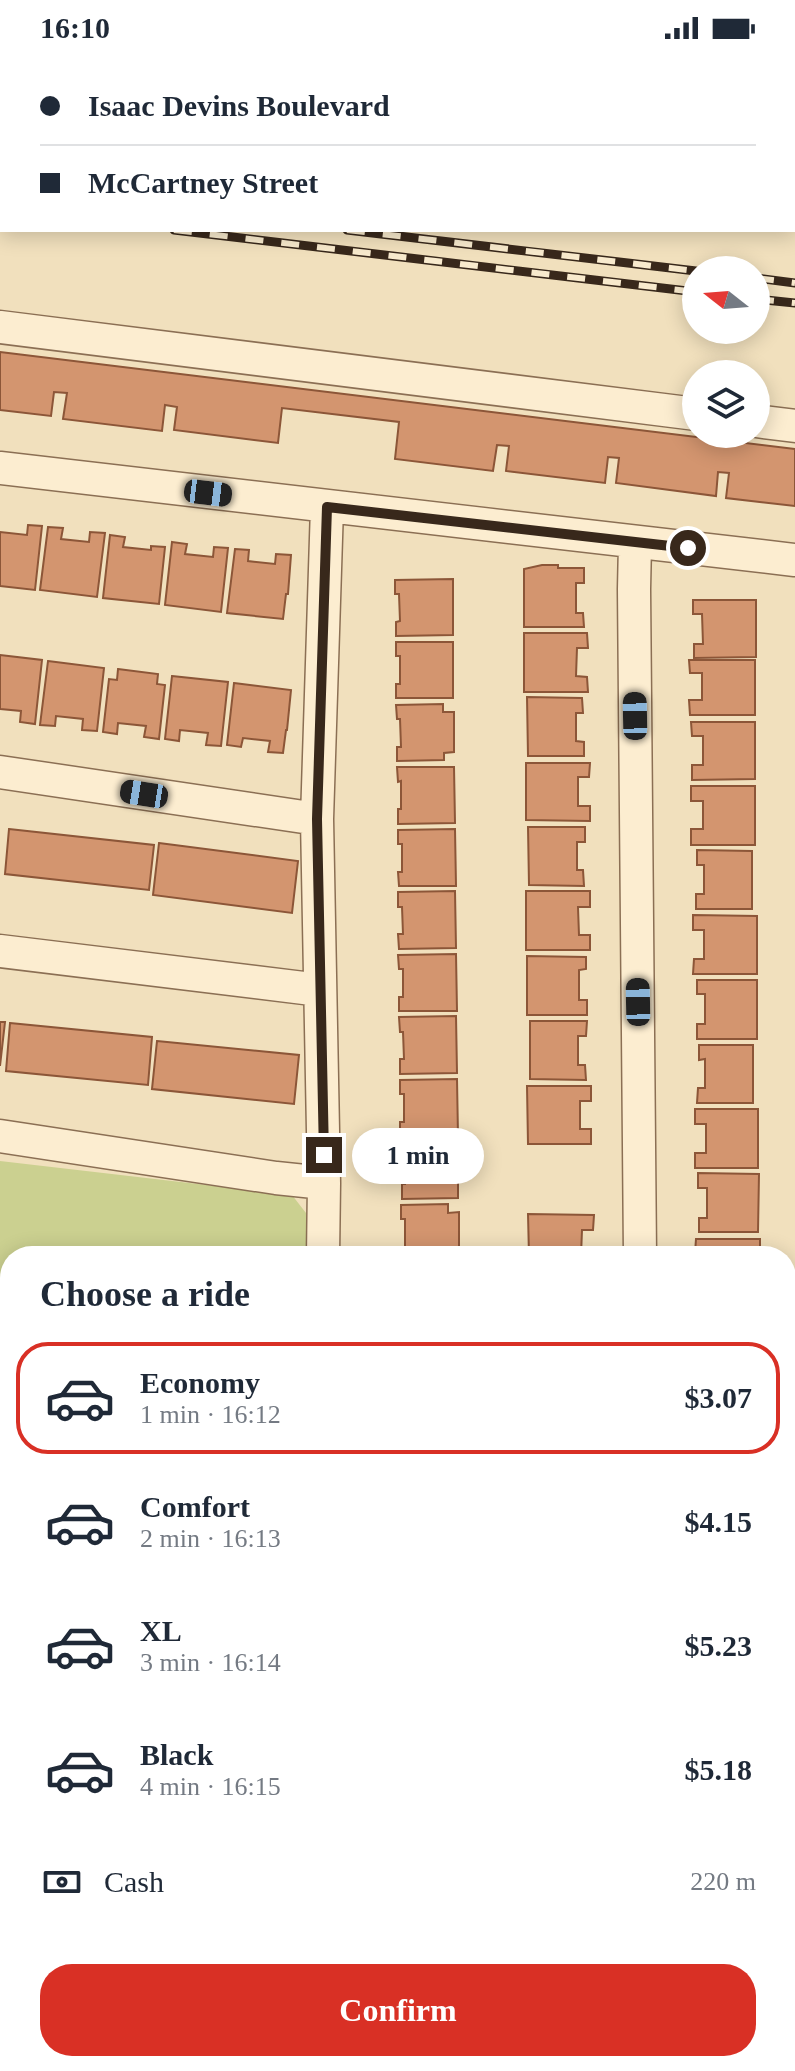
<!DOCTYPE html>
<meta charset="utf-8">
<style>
body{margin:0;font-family:Georgia,serif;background:#f2f2f3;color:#1f2937;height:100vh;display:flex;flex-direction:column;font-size:30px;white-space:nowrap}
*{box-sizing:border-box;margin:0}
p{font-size:26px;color:#747a83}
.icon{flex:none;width:44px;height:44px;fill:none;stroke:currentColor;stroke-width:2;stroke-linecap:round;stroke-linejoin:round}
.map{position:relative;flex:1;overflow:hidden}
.drawer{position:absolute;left:0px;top:1190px;width:796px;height:826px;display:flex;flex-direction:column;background:#fff;border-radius:32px 32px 0 0;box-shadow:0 4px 20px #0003}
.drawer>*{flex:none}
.banner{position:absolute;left:0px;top:0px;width:796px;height:176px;box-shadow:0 4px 20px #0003;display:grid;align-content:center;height:176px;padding:0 40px;background:#fff}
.needle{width:52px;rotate:287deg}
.tools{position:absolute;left:682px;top:200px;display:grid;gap:16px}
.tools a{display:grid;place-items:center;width:88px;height:88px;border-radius:50%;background:#fff;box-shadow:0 4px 20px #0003;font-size:40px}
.end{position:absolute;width:36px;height:36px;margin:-18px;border:10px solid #38281b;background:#fff;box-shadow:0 0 0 4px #fff}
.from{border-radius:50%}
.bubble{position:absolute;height:56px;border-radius:28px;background:#fff;box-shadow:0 4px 20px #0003;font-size:26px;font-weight:800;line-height:56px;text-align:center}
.car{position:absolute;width:24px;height:48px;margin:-24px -12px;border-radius:10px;box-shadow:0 0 6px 2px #0007;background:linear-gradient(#222 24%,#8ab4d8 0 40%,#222 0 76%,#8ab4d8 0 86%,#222 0)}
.banner b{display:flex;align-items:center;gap:28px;height:76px;font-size:30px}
.banner b+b{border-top:2px solid #e0e1e3}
.banner i{width:20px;height:20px;background:#1f2937}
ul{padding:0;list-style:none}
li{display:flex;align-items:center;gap:24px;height:112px;margin:0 16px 12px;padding:0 24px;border:4px solid transparent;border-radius:32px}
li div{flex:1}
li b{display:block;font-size:30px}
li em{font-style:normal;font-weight:800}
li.current{border-color:#d93025}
li>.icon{width:72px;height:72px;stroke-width:1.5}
h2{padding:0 40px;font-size:36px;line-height:96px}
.pay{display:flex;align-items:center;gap:20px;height:88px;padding:0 40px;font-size:30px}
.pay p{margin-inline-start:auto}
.primary-button{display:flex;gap:16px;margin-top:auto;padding:16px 40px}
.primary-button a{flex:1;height:92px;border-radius:32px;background:#d93025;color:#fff;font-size:32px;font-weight:800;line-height:92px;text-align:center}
.status{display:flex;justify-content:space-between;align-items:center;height:56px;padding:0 40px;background:#fff;direction:ltr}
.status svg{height:22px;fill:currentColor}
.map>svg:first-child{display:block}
</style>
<div class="status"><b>16:10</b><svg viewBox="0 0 49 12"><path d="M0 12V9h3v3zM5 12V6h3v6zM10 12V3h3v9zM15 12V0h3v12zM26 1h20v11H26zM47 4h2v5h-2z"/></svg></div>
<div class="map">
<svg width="795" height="2015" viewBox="0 0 795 2015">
<rect width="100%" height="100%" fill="#f1e0bd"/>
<path fill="#cbd090" d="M 0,1105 L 292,1139 L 306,1157 L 306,1200 L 10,1200 L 10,1510 L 0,1508 Z"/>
<path fill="#a1c2b7" stroke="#679185" stroke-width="2" d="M 245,2006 L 411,2006 L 405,2015 L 248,2015 L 245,2014 Z"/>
<path fill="#d3956f" stroke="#8c5638" stroke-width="2" d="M 68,0 L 795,0 L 795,111 L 794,2 L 68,2 Z
M 0,296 L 795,393 L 795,450 L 726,442 L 729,417 L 718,416 L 716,440 L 616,427 L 619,402 L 608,401 L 605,427 L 506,415 L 509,390 L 497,389 L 493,415 L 395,403 L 399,366 L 282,352 L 278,387 L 174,374 L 177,351 L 165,349 L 162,375 L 63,363 L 67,337 L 54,336 L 51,360 L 0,354 Z
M 28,469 L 42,470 L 35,534 L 0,530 L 0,476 L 27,479 Z
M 48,471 L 63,472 L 61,483 L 89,486 L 90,476 L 105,477 L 97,541 L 40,534 Z
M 110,479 L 125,481 L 123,491 L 151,494 L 151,490 L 165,491 L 159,548 L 103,542 Z
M 172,486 L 187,488 L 185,498 L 213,501 L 214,491 L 228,492 L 221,556 L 165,549 Z
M 235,493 L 249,494 L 248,505 L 275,508 L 276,498 L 291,499 L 288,538 L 286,538 L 283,563 L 227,557 Z
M 542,509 L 558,509 L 558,512 L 584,512 L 584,527 L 576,527 L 576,557 L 583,557 L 584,571 L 524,571 L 524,513 Z
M 453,523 L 453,579 L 396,580 L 396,566 L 400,565 L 399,538 L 395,538 L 395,524 Z
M 693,544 L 756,544 L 756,601 L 694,602 L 694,588 L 703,588 L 702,558 L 693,558 Z
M 524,577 L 587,577 L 588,592 L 577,592 L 576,620 L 587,621 L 588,636 L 524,636 Z
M 396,586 L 453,586 L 453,642 L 396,642 L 396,628 L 400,628 L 400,600 L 396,600 Z
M 0,599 L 42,604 L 35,668 L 20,666 L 21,655 L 0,653 Z
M 689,604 L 755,604 L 755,659 L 690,659 L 689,644 L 702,644 L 702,617 L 690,617 Z
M 48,605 L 104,612 L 97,675 L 82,674 L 83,663 L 56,660 L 55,670 L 40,669 Z
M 118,613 L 158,618 L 157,628 L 165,629 L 159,683 L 144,681 L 146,670 L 118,667 L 117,678 L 103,676 L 109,623 L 117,624 Z
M 172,620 L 228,626 L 221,690 L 206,689 L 208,677 L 180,674 L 179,685 L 165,683 Z
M 234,627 L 291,634 L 287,674 L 286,674 L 283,697 L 268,696 L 270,685 L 243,682 L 241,691 L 227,689 Z
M 527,641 L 582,642 L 583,657 L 576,657 L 576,685 L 584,686 L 584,700 L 528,700 Z
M 443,648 L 443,656 L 454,656 L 454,696 L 444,697 L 444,704 L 397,705 L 397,691 L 401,691 L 400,663 L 397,663 L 396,649 Z
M 691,666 L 755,666 L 755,723 L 692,724 L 692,709 L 703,709 L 703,680 L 692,680 Z
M 526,707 L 590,707 L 589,721 L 578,721 L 578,750 L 590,750 L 590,765 L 526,764 Z
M 397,711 L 454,711 L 455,767 L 398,768 L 398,753 L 401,753 L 401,725 L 398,726 Z
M 691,730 L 755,730 L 755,789 L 691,789 L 691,773 L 703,773 L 703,745 L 691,745 Z
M 528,771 L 585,771 L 585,786 L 577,786 L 577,814 L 583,814 L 584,830 L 529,829 Z
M 9,773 L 154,789 L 149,834 L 5,818 Z
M 455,773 L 456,830 L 399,830 L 398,816 L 402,816 L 402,788 L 398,788 L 398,774 Z
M 159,787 L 298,805 L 292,857 L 153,839 Z
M 697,794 L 752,795 L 752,853 L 696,853 L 696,838 L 704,838 L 704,809 L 697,809 Z
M 455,835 L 456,892 L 399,893 L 398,878 L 403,878 L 402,851 L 398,851 L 398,836 Z
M 526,835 L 590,835 L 590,851 L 578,851 L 579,879 L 590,879 L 590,894 L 526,894 Z
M 693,859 L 757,860 L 757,918 L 693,918 L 694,903 L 704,903 L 704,874 L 693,874 Z
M 456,898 L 457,955 L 399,955 L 399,941 L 403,941 L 403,913 L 399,913 L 398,899 Z
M 527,900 L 586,901 L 586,913 L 579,914 L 579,944 L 587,944 L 587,959 L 527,959 Z
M 697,924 L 757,924 L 757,983 L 697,983 L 697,968 L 705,968 L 705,938 L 697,938 Z
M 456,960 L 457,1017 L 400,1018 L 400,1003 L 404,1003 L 403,976 L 400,976 L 399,961 Z
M 530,965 L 587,965 L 586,980 L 578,980 L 578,1009 L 585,1009 L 586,1024 L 530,1023 Z
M 0,966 L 5,966 L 0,1010 Z
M 10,967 L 152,981 L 148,1029 L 6,1015 Z
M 157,985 L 299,999 L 294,1048 L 152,1033 Z
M 699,989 L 753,989 L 753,1047 L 697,1047 L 698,1032 L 705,1032 L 705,1003 L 699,1004 Z
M 457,1023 L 458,1080 L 400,1080 L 400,1066 L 404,1066 L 404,1038 L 400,1038 L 400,1024 Z
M 527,1030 L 591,1030 L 591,1045 L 580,1045 L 580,1073 L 591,1073 L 591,1088 L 528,1088 Z
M 695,1053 L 758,1053 L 758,1112 L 695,1112 L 695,1097 L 706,1097 L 706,1068 L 695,1068 Z
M 400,1086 L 458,1086 L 458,1142 L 402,1143 L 402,1128 L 405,1128 L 405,1101 L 400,1100 Z
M 698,1117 L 759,1118 L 758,1176 L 699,1176 L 699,1162 L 707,1162 L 707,1132 L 698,1132 Z
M 448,1148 L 448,1157 L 459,1156 L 459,1196 L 448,1197 L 448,1200 L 401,1200 L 401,1191 L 405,1191 L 405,1163 L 401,1163 L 401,1149 Z
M 528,1158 L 594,1159 L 593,1174 L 582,1174 L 581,1200 L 529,1200 Z
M 696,1183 L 760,1183 L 760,1200 L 706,1200 L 706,1197 L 695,1197 Z
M 786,1536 L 788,1540 L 795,1540 L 795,1608 L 786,1608 Z
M 0,1607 L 10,1610 L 10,1639 L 7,1653 L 0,1651 Z
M 786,1686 L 795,1686 L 795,1750 L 786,1750 Z
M 795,1874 L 795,1933 L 786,1934 L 786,1875 Z"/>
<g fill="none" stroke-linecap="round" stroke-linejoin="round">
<g stroke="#8b6f54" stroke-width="35">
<path id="minor" d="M 49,2 L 50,0
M 0,271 L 696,358
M 756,365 L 795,370
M 0,412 L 795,504
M 635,487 L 634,533 L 640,1200
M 0,716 L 317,763
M 0,895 L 320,934
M 0,1080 L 276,1122 L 324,1127
M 323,1200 L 324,1127 L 317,763 L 327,451
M 786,1475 L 795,1474
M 0,1542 L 10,1544
M 0,1722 L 10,1725
M 786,1806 L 795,1805
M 0,1911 L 10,1912
M 175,2006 L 175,2015"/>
</g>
<use href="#minor" stroke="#fcedd0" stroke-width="32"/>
<g stroke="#38281b" stroke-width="9">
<path id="rail" d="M 0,133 L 2,133
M 0,153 L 2,153
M 174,174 L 696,236
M 347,174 L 696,215
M 756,222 L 795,227
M 756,243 L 795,247"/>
</g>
<use href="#rail" stroke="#f8eacd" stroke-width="6" stroke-dasharray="18" stroke-linecap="butt"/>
</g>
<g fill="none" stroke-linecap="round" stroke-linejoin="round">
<path stroke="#38281b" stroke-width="10" d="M 324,1099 L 317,763 L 327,451 L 688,492"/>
</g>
</svg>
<div class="tools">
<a><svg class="needle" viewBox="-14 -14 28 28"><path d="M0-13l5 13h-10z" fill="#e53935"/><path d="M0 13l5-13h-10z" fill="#747a83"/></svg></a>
<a><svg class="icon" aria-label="layers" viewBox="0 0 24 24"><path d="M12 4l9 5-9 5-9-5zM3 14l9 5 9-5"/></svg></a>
</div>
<i class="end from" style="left:688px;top:492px"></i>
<i class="end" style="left:324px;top:1099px"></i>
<div class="bubble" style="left:352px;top:1072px;width:132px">1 min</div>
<i class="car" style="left:208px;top:437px;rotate:97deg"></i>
<i class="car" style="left:635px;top:660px;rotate:359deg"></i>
<i class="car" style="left:144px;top:738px;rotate:279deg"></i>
<i class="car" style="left:638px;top:946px;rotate:359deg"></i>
<div class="banner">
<b><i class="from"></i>Isaac Devins Boulevard</b>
<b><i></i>McCartney Street</b>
</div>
<section class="drawer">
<h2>Choose a ride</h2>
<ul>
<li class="current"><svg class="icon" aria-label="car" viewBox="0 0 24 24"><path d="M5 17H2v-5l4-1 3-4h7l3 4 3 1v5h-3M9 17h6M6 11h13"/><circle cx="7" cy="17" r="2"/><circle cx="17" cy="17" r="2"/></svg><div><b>Economy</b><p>1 min · 16:12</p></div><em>$3.07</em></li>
<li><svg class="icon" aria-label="car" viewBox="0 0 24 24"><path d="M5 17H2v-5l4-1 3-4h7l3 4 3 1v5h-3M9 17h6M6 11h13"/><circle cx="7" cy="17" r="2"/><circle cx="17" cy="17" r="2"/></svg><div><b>Comfort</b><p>2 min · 16:13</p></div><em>$4.15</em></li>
<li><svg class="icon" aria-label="car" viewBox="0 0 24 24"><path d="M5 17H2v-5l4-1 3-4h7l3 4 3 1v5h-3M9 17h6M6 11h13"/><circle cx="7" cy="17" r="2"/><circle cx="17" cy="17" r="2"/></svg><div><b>XL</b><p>3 min · 16:14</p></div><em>$5.23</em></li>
<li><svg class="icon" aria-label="car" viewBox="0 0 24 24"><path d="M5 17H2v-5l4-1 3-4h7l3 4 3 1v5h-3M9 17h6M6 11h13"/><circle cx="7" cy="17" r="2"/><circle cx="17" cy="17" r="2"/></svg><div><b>Black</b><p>4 min · 16:15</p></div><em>$5.18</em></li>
</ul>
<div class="pay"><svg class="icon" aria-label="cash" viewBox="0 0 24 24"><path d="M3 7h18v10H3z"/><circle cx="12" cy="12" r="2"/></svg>Cash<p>220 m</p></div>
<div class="primary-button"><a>Confirm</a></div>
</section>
</div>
